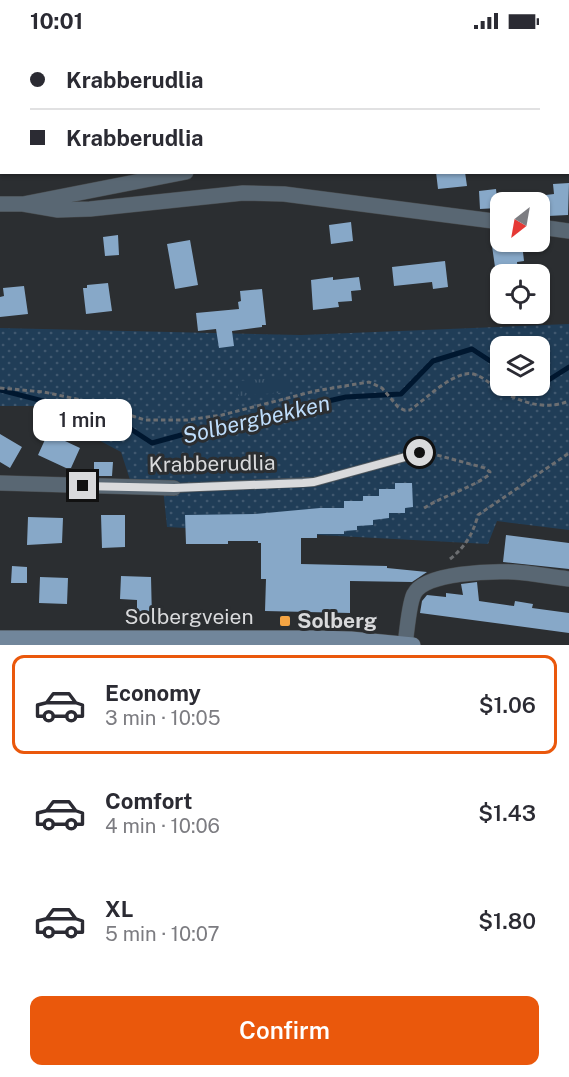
<!DOCTYPE html>
<meta charset="utf-8">
<style>
body{margin:0;font-family:"Public Sans",sans-serif;background:#f2f2f3;color:#2b2b33;height:100vh;display:flex;flex-direction:column;font-size:22px;white-space:nowrap}
*{box-sizing:border-box;margin:0}
p{font-size:20px;color:#7c7c81}
.icon{flex:none;width:33px;height:33px;fill:none;stroke:currentColor;stroke-width:2;stroke-linecap:round;stroke-linejoin:round}
.map{position:relative;height:603px;overflow:hidden}
.drawer{display:flex;flex-direction:column;background:#fff;flex:1}
.drawer>*{flex:none}
.guide{position:absolute;left:0px;top:0px;width:570px;height:132px;box-shadow:0 2px 4px #0004;display:grid;align-content:center;height:132px;padding:0 30px;background:#fff}
.needle{width:39px;rotate:211deg}
.tools{position:absolute;left:490px;top:150px;display:grid;gap:12px}
.tools a{display:grid;place-items:center;width:60px;height:60px;border-radius:12px;background:#fff;box-shadow:0 2px 4px #0004;font-size:30px}
.end{position:absolute;width:27px;height:27px;margin:-14px;border:8px solid #d9dadc;background:#111;box-shadow:0 0 0 3px #111}
.from{border-radius:50%}
.bubble{position:absolute;height:42px;border-radius:12px;background:#fff;box-shadow:0 2px 4px #0004;font-size:20px;font-weight:600;line-height:42px;text-align:center}
.guide b{display:flex;align-items:center;gap:21px;height:57px;font-size:22px}
.guide b+b{border-top:2px solid #e1e1e2}
.guide i{width:15px;height:15px;background:#2b2b33}
ul{padding:10px 0 0;list-style:none}
li{display:flex;align-items:center;gap:18px;height:99px;margin:0 12px 9px;padding:0 18px;border:3px solid transparent;border-radius:12px}
li div{flex:1}
li b{display:block;font-size:22px}
li em{font-style:normal;font-weight:600}
li.on{border-color:#ea580c}
li>.icon{width:54px;height:54px;stroke-width:1.5}
.action{display:flex;gap:12px;margin-top:auto;padding:12px 30px}
.action a{flex:1;height:69px;border-radius:12px;background:#ea580c;color:#fff;font-size:24px;font-weight:600;line-height:69px;text-align:center}
.status{display:flex;justify-content:space-between;align-items:center;height:42px;padding:0 30px;background:#fff;direction:ltr}
.status svg{height:16px;fill:currentColor}
.map>svg:first-child{display:block}
</style>
<div class="status"><b>10:01</b><svg viewBox="0 0 49 12"><path d="M0 12V9h3v3zM5 12V6h3v6zM10 12V3h3v9zM15 12V0h3v12zM26 1h20v11H26zM47 4h2v5h-2z"/></svg></div>
<div class="map">
<svg width="569" height="603" viewBox="0 0 569 603">
<defs>
<pattern id="grass-dots" width="8" height="8" patternUnits="userSpaceOnUse" patternTransform="scale(1.5)"><rect width="8" height="8" fill="#203d57"/><path d="M2 2h.1M6 6h.1" fill="none" stroke="#40586f" stroke-width="1.8" stroke-linecap="round"/></pattern>
<pattern id="park-tufts" width="24" height="20" patternUnits="userSpaceOnUse" patternTransform="scale(1.5)"><rect width="24" height="20" fill="#203d57"/><path d="M3 7l-1-3M5 7V3M7 7l1-3M15 17l-1-3M17 17v-4M19 17l1-3" fill="none" stroke="#40586f"/></pattern>
</defs>
<rect width="100%" height="100%" fill="#2b2e31"/>
<path fill="url(#grass-dots)" fill-rule="evenodd" d="M 569,282 L 569,488 L 497,479 L 488,502 L 167,485 L 163,446 L 131,441 L 121,410 L 35,364 L 0,364 L 0,286 L 301,293 ZM 501,304 L 540,304 L 540,344 L 501,344 Z"/>
<path fill="url(#park-tufts)" d="M 290,335 L 291,350 L 238,354 L 238,339 Z"/>
<g fill="none" stroke-linecap="round" stroke-linejoin="round">
<path stroke="#00172f" stroke-width="5" d="M 540,337 L 547,339 L 569,325
M 0,348 L 117,378 L 152,401 L 203,387 L 346,355 L 401,352 L 433,319 L 472,307 L 501,326"/>
</g>
<path fill="#87a8c8" d="M 436,130 L 465,130 L 467,144 L 438,147 Z
M 569,141 L 568,173 L 548,174 L 546,153 L 554,152 L 553,142 Z
M 496,147 L 498,166 L 480,167 L 479,149 Z
M 351,180 L 353,199 L 331,202 L 329,183 Z
M 118,193 L 119,213 L 105,214 L 103,195 Z
M 190,198 L 198,243 L 175,247 L 167,202 Z
M 522,201 L 524,219 L 517,220 L 518,230 L 514,230 L 514,232 L 496,232 L 492,204 Z
M 445,219 L 448,245 L 433,247 L 432,240 L 394,244 L 392,225 Z
M 333,235 L 333,238 L 359,235 L 361,248 L 351,249 L 352,259 L 338,260 L 339,265 L 313,268 L 311,238 Z
M 108,241 L 112,269 L 86,272 L 83,246 L 87,246 L 87,243 Z
M 24,244 L 28,272 L 0,275 L 0,255 L 4,254 L 3,246 Z
M 262,247 L 266,283 L 262,283 L 262,285 L 232,289 L 234,304 L 219,306 L 216,287 L 198,289 L 196,271 L 239,267 L 238,260 L 241,259 L 240,249 Z
M 48,391 L 80,406 L 71,426 L 66,426 L 38,413 Z
M 0,392 L 22,405 L 10,426 L 0,420 Z
M 94,420 L 113,420 L 112,434 L 94,434 Z
M 395,441 L 412,441 L 413,465 L 405,466 L 405,471 L 389,471 L 389,476 L 373,478 L 373,483 L 357,484 L 357,488 L 344,489 L 344,492 L 317,492 L 317,496 L 301,496 L 301,522 L 387,524 L 387,526 L 427,530 L 412,540 L 350,539 L 350,571 L 265,569 L 266,537 L 261,537 L 261,501 L 258,501 L 258,499 L 228,499 L 228,502 L 186,502 L 185,473 L 255,472 L 320,466 L 344,466 L 344,459 L 363,459 L 363,454 L 379,454 L 379,447 L 395,447 Z
M 101,473 L 125,473 L 125,505 L 102,506 Z
M 28,475 L 63,476 L 62,501 L 27,503 Z
M 506,493 L 569,501 L 569,527 L 503,520 Z
M 12,524 L 27,525 L 27,541 L 11,541 Z
M 121,534 L 151,535 L 152,577 L 137,577 L 137,558 L 120,557 Z
M 40,535 L 68,536 L 67,562 L 39,561 Z
M 477,540 L 479,559 L 514,564 L 515,559 L 533,562 L 532,566 L 569,571 L 569,591 L 420,571 L 422,559 L 427,553 L 446,555 L 446,551 L 463,553 L 461,542 Z"/>
<g fill="none" stroke-linecap="round" stroke-linejoin="round">
<g stroke="#474a4c" stroke-width="10">
<path id="lane" d="M 174,446 L 314,440 L 420,411"/>
</g>
<g stroke="#474a4c" stroke-width="16">
<path id="street" d="M 568,58 L 569,58
M 0,162 L 23,162 L 186,130
M 23,162 L 58,168 L 90,167 L 243,151 L 284,152 L 501,180
M 540,185 L 569,189
M 0,441 L 174,446
M 405,602 C 407,590 409,561 414,552 C 425,530 493,529 514,530 C 532,531 551,535 569,537"/>
</g>
<g stroke="#474a4c" stroke-width="16">
<path id="secondary" d="M 0,596 L 315,596 L 351,597 L 413,603"/>
</g>
<path stroke="#6c6e71" stroke-width="3" stroke-dasharray="4.5 3" stroke-linecap="butt" d="M 0,346 L 44,350 L 81,358 L 145,378 L 187,378 L 222,373 L 315,349 L 369,340 L 382,346 L 398,365 L 404,368 L 410,368 C 427,356 445,337 465,332 C 477,329 489,341 498,347 C 520,360 544,369 569,359
M 424,466 C 445,453 469,447 489,433 L 490,430 L 485,426 L 433,412
M 450,517 C 465,505 473,492 478,473 L 569,411"/>
<use href="#lane" stroke="#596773" stroke-width="9"/>
<use href="#street" stroke="#596773" stroke-width="15"/>
<use href="#secondary" stroke="#71869b" stroke-width="15"/>
</g>
<g fill="none" stroke-linecap="round" stroke-linejoin="round">
<path stroke="#d9dadc" stroke-width="8" d="M 83,444 L 174,446 L 303,441 L 314,440 L 420,411"/>
</g>
<rect fill="#f4a443" stroke="#2b2e31" stroke-width="2" x="279" y="573" width="12" height="12" rx="3"/>
<g text-anchor="middle" stroke-width="6" stroke-linejoin="round" paint-order="stroke">
<g font-size="21" fill="#d9dadc" stroke="#2b2e31">
<text transform="translate(212 422) rotate(-1)" y="7">Krabberudlia</text>
<text x="189" y="582">Solbergveien</text>
</g>
<g font-size="21" font-weight="bold" fill="#d9dadc" stroke="#2b2e31" text-anchor="start">
<text x="297" y="586">Solberg</text>
</g>
<g font-size="22" font-style="italic" fill="#beddfb" stroke="#2b2e31">
<text transform="translate(256 377) rotate(-13)" y="8">Solbergbekken</text>
</g>
</g>
</svg>
<div class="tools">
<a><svg class="needle" viewBox="-14 -14 28 28"><path d="M0-13l5 13h-10z" fill="#e53935"/><path d="M0 13l5-13h-10z" fill="#7c7c81"/></svg></a>
<a><svg class="icon" aria-label="locate" viewBox="0 0 24 24"><circle cx="12" cy="12" r="6"/><path d="M12 2v4M12 18v4M2 12h4M18 12h4"/></svg></a>
<a><svg class="icon" aria-label="layers" viewBox="0 0 24 24"><path d="M12 4l9 5-9 5-9-5zM3 14l9 5 9-5"/></svg></a>
</div>
<i class="end from" style="left:420px;top:411px"></i>
<i class="end" style="left:83px;top:444px"></i>
<div class="bubble" style="left:33px;top:357px;width:99px">1 min</div>
<div class="guide">
<b><i class="from"></i>Krabberudlia</b>
<b><i></i>Krabberudlia</b>
</div>
</div>
<section class="drawer">
<ul>
<li class="on"><svg class="icon" aria-label="car" viewBox="0 0 24 24"><path d="M5 17H2v-5l4-1 3-4h7l3 4 3 1v5h-3M9 17h6M6 11h13"/><circle cx="7" cy="17" r="2"/><circle cx="17" cy="17" r="2"/></svg><div><b>Economy</b><p>3 min · 10:05</p></div><em>$1.06</em></li>
<li><svg class="icon" aria-label="car" viewBox="0 0 24 24"><path d="M5 17H2v-5l4-1 3-4h7l3 4 3 1v5h-3M9 17h6M6 11h13"/><circle cx="7" cy="17" r="2"/><circle cx="17" cy="17" r="2"/></svg><div><b>Comfort</b><p>4 min · 10:06</p></div><em>$1.43</em></li>
<li><svg class="icon" aria-label="car" viewBox="0 0 24 24"><path d="M5 17H2v-5l4-1 3-4h7l3 4 3 1v5h-3M9 17h6M6 11h13"/><circle cx="7" cy="17" r="2"/><circle cx="17" cy="17" r="2"/></svg><div><b>XL</b><p>5 min · 10:07</p></div><em>$1.80</em></li>
</ul>
<div class="action"><a>Confirm</a></div>
</section>
